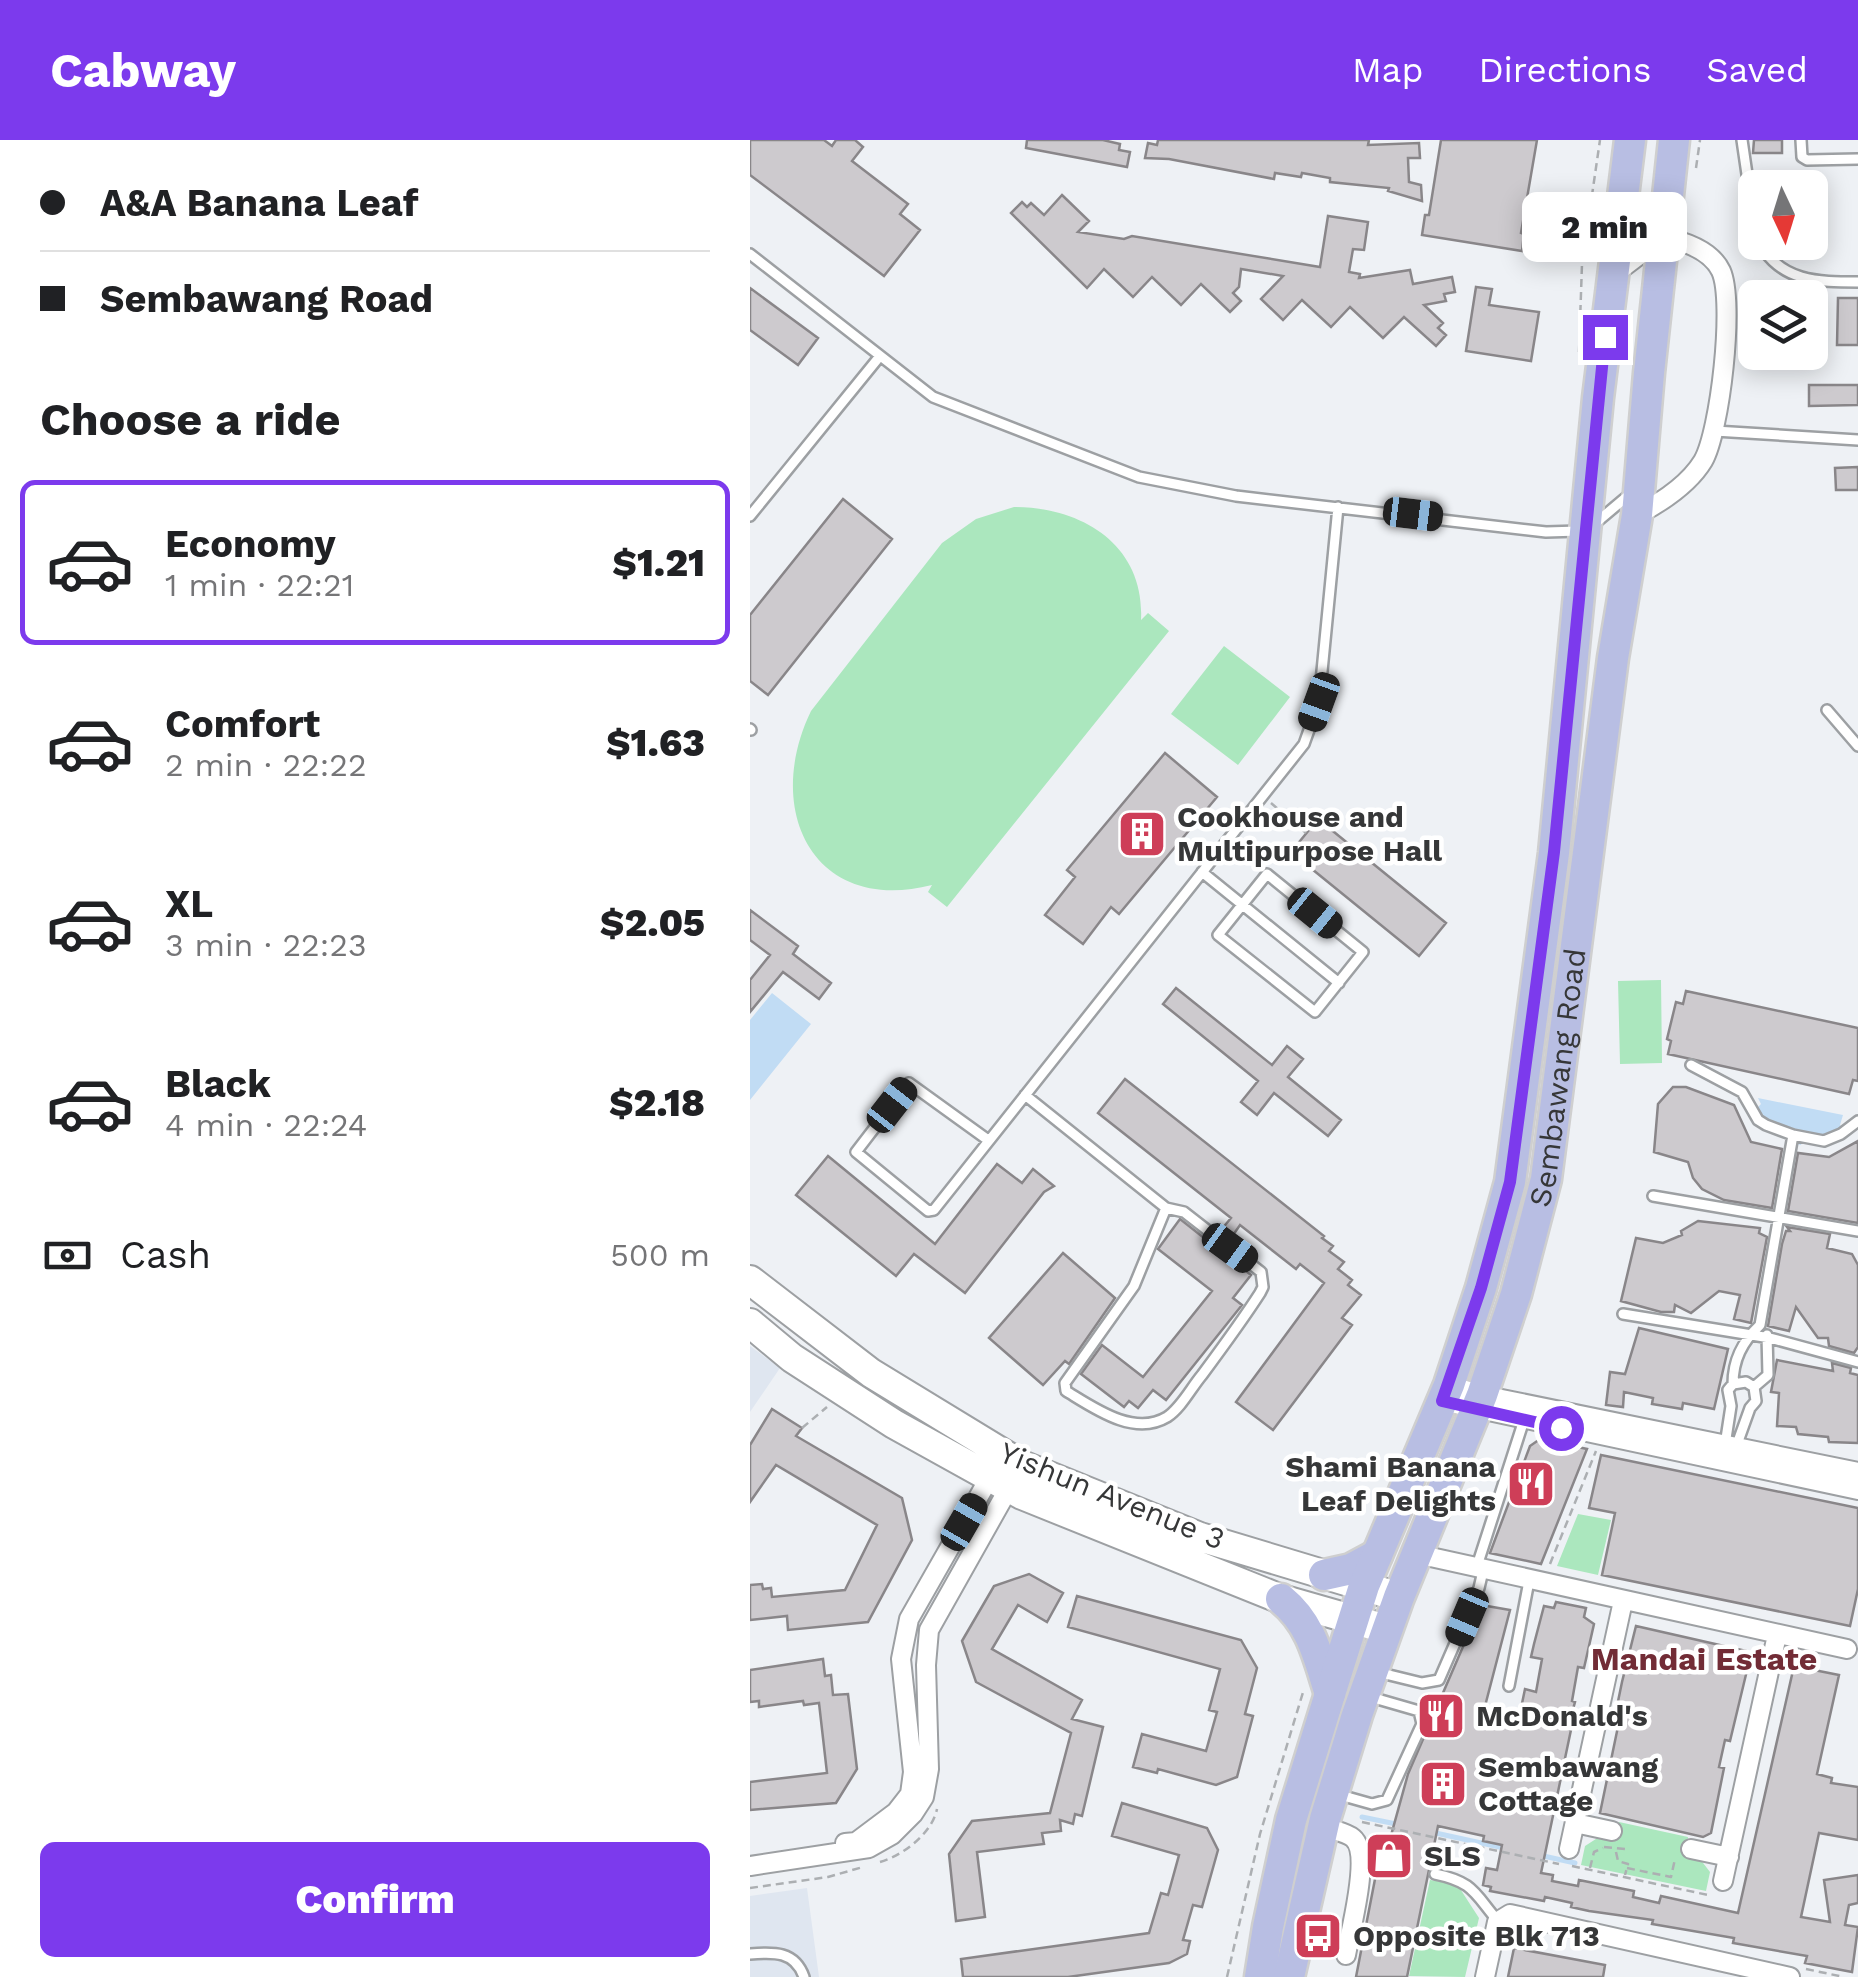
<!DOCTYPE html>
<meta charset="utf-8">
<style>
body{margin:0;font-family:"Work Sans",sans-serif;background:#f6f6f6;color:#202124;height:100vh;display:flex;flex-direction:column;font-size:38px;white-space:nowrap}
*{box-sizing:border-box;margin:0}
p{font-size:32px;color:#757577}
.icon{flex:none;width:55px;height:55px;fill:none;stroke:currentColor;stroke-width:2;stroke-linecap:round;stroke-linejoin:round}
.map{position:relative;flex:1;overflow:hidden}
.drawer{display:flex;flex-direction:column;background:#fff;width:750px}
.drawer>*{flex:none}
.top-card{display:grid;align-content:center;height:220px;padding:0 40px;background:#fff}
.needle{width:65px;rotate:176deg}
.tools{position:absolute;left:988px;top:30px;display:grid;gap:20px}
.tools a{display:grid;place-items:center;width:90px;height:90px;border-radius:15px;background:#fff;box-shadow:0 5px 25px #0003;font-size:50px}
.end{position:absolute;width:45px;height:45px;margin:-22px;border:12px solid #7c3aed;background:#fff;box-shadow:0 0 0 5px #fff}
.from{border-radius:50%}
.bubble{position:absolute;height:70px;border-radius:15px;background:#fff;box-shadow:0 5px 25px #0003;font-size:32px;font-weight:800;line-height:70px;text-align:center}
.car{position:absolute;width:30px;height:60px;margin:-30px -15px;border-radius:12px;box-shadow:0 0 8px 2px #0007;background:linear-gradient(#222 24%,#8ab4d8 0 40%,#222 0 76%,#8ab4d8 0 86%,#222 0)}
.top-card b{display:flex;align-items:center;gap:35px;height:95px;font-size:38px}
.top-card b+b{border-top:2px solid #e0e0e0}
.top-card i{width:25px;height:25px;background:#202124}
ul{padding:0;list-style:none}
li{display:flex;align-items:center;gap:30px;height:165px;margin:0 20px 15px;padding:0 20px;border:5px solid transparent;border-radius:15px}
li div{flex:1}
li b{display:block;font-size:38px}
li em{font-style:normal;font-weight:800}
li.selected{border-color:#7c3aed}
li>.icon{width:90px;height:90px;stroke-width:1.5}
h2{padding:0 40px;font-size:45px;line-height:120px}
.pay{display:flex;align-items:center;gap:25px;height:110px;padding:0 40px;font-size:38px}
.pay p{margin-inline-start:auto}
.action{display:flex;gap:20px;margin-top:auto;padding:20px 40px}
.action a{flex:1;height:115px;border-radius:15px;background:#7c3aed;color:#fff;font-size:40px;font-weight:800;line-height:115px;text-align:center}
header{display:flex;align-items:center;gap:60px;box-sizing:border-box;height:140px;padding:0 50px;background:#7c3aed;color:#fff}
header strong{font-size:48px}
nav{display:flex;gap:55px;margin-inline-start:auto;font-size:35px}
main{display:flex;flex:1;min-height:0}
.map>svg:first-child{display:block}
</style>
<header>
<strong>Cabway</strong>
<nav><a>Map</a><a>Directions</a><a>Saved</a></nav>
</header>
<main>
<section class="drawer">
<div class="top-card">
<b><i class="from"></i>A&amp;A Banana Leaf</b>
<b><i></i>Sembawang Road</b>
</div>
<h2>Choose a ride</h2>
<ul>
<li class="selected"><svg class="icon" aria-label="car" viewBox="0 0 24 24"><path d="M5 17H2v-5l4-1 3-4h7l3 4 3 1v5h-3M9 17h6M6 11h13"/><circle cx="7" cy="17" r="2"/><circle cx="17" cy="17" r="2"/></svg><div><b>Economy</b><p>1 min · 22:21</p></div><em>$1.21</em></li>
<li><svg class="icon" aria-label="car" viewBox="0 0 24 24"><path d="M5 17H2v-5l4-1 3-4h7l3 4 3 1v5h-3M9 17h6M6 11h13"/><circle cx="7" cy="17" r="2"/><circle cx="17" cy="17" r="2"/></svg><div><b>Comfort</b><p>2 min · 22:22</p></div><em>$1.63</em></li>
<li><svg class="icon" aria-label="car" viewBox="0 0 24 24"><path d="M5 17H2v-5l4-1 3-4h7l3 4 3 1v5h-3M9 17h6M6 11h13"/><circle cx="7" cy="17" r="2"/><circle cx="17" cy="17" r="2"/></svg><div><b>XL</b><p>3 min · 22:23</p></div><em>$2.05</em></li>
<li><svg class="icon" aria-label="car" viewBox="0 0 24 24"><path d="M5 17H2v-5l4-1 3-4h7l3 4 3 1v5h-3M9 17h6M6 11h13"/><circle cx="7" cy="17" r="2"/><circle cx="17" cy="17" r="2"/></svg><div><b>Black</b><p>4 min · 22:24</p></div><em>$2.18</em></li>
</ul>
<div class="pay"><svg class="icon" aria-label="cash" viewBox="0 0 24 24"><path d="M3 7h18v10H3z"/><circle cx="12" cy="12" r="2"/></svg>Cash<p>500 m</p></div>
<div class="action"><a>Confirm</a></div>
</section>
<div class="map">
<svg width="1108" height="1837" viewBox="0 0 1108 1837">
<rect width="100%" height="100%" fill="#eef1f5"/>
<path fill="#dfe6f0" d="M 0,1206 L 30,1228 L 0,1272 Z
M 57,1748 L 69,1837 L 0,1837 L 0,1756 Z"/>
<path fill="#abe7be" d="M 264,367 C 332,367 395,405 391,480 L 398,473 L 419,491 L 197,767 L 178,752 L 182,745 C 63,775 13,670 61,571 L 192,403 L 226,379 Z
M 474,506 L 540,557 L 488,625 L 421,574 Z
M 911,840 L 912,923 L 870,924 L 868,841 Z
M 828,1374 L 861,1380 L 848,1435 L 807,1426 Z
M 869,1682 L 938,1697 L 935,1714 L 950,1719 L 960,1732 L 956,1751 L 831,1725 L 835,1706 L 849,1697 L 865,1700 Z
M 680,1740 L 707,1744 L 729,1778 L 715,1837 L 659,1836 Z"/>
<path fill="#c1dcf4" d="M 22,853 L 61,884 L 0,960 L 0,880 Z
M 1008,958 L 1093,975 L 1090,985 L 1094,989 L 1068,999 L 1054,992 L 1051,1005 L 1037,1002 L 1039,989 L 1022,990 L 1005,970 L 1011,964 Z"/>
<g fill="none" stroke-linecap="round" stroke-linejoin="round">
<path stroke="#c1dcf4" stroke-width="5" d="M 612,1677 L 651,1685
M 681,1692 L 754,1708
M 789,1715 L 825,1723"/>
</g>
<path fill="#cdcace" stroke="#898689" stroke-width="2.5" d="M 0,0 L 74,0 L 82,6 L 86,0 L 105,0 L 113,7 L 102,21 L 158,64 L 150,74 L 170,90 L 134,136 L 0,35 Z
M 277,0 L 353,0 L 370,4 L 369,10 L 380,12 L 377,27 L 276,8 Z
M 408,0 L 619,0 L 618,5 L 669,3 L 670,18 L 658,18 L 659,42 L 671,45 L 672,61 L 638,51 L 639,48 L 580,42 L 580,38 L 552,33 L 551,37 L 525,33 L 524,39 L 419,19 L 395,18 L 398,3 L 407,5 Z
M 691,0 L 787,0 L 771,93 L 774,94 L 772,111 L 672,95 L 675,75 L 679,75 Z
M 1004,0 L 1032,0 L 1032,13 L 1003,13 Z
M 312,55 L 339,81 L 328,92 L 374,99 L 382,96 L 570,127 L 578,76 L 618,82 L 614,110 L 603,109 L 599,132 L 610,134 L 609,138 L 660,130 L 663,144 L 702,137 L 705,152 L 694,154 L 696,161 L 674,165 L 693,183 L 688,188 L 696,195 L 686,206 L 654,177 L 633,198 L 600,167 L 581,187 L 552,160 L 533,180 L 511,159 L 533,136 L 491,129 L 489,147 L 483,153 L 491,161 L 480,172 L 451,144 L 431,165 L 402,137 L 383,157 L 354,129 L 337,148 L 261,73 L 272,62 L 277,67 L 281,63 L 294,75 Z
M 726,147 L 742,149 L 739,165 L 789,172 L 781,221 L 716,211 Z
M 0,148 L 68,198 L 48,225 L 0,190 Z
M 1088,158 L 1108,158 L 1108,205 L 1087,205 Z
M 1059,245 L 1108,245 L 1108,265 L 1059,266 Z
M 1108,327 L 1108,350 L 1086,350 L 1085,328 Z
M 93,359 L 142,399 L 18,555 L 0,541 L 0,475 Z
M 415,613 L 467,657 L 369,774 L 361,767 L 333,804 L 295,775 L 325,737 L 317,730 Z
M 568,679 L 696,783 L 669,816 L 541,712 Z
M 0,770 L 48,806 L 43,814 L 81,843 L 69,859 L 33,832 L 0,872 L 0,840 L 20,815 L 0,800 Z
M 426,848 L 522,925 L 537,906 L 553,919 L 538,937 L 591,980 L 578,996 L 524,953 L 507,975 L 491,962 L 508,941 L 413,864 Z
M 936,851 L 1108,888 L 1108,941 L 1103,940 L 1099,954 L 918,914 L 921,901 L 917,899 L 926,862 L 933,864 Z
M 375,939 L 574,1096 L 572,1098 L 583,1106 L 579,1111 L 594,1122 L 588,1129 L 602,1140 L 598,1145 L 611,1155 L 592,1178 L 602,1185 L 523,1290 L 486,1262 L 574,1143 L 550,1124 L 546,1129 L 490,1085 L 481,1098 L 471,1090 L 481,1078 L 348,973 Z
M 923,947 L 936,947 L 984,965 L 1001,1002 L 1032,1009 L 1022,1068 L 974,1060 L 952,1049 L 943,1038 L 938,1022 L 904,1012 L 908,964 Z
M 1108,1001 L 1108,1083 L 1038,1071 L 1048,1013 L 1079,1017 Z
M 78,1016 L 185,1104 L 247,1024 L 272,1043 L 283,1029 L 304,1046 L 294,1052 L 215,1153 L 164,1114 L 146,1136 L 46,1055 Z
M 430,1079 L 501,1135 L 483,1158 L 492,1165 L 416,1260 L 403,1250 L 388,1268 L 379,1261 L 374,1267 L 331,1234 L 352,1205 L 393,1237 L 462,1151 L 408,1109 Z
M 948,1081 L 1010,1088 L 1009,1093 L 1017,1097 L 1001,1183 L 984,1179 L 990,1155 L 969,1151 L 941,1173 L 925,1165 L 924,1172 L 911,1172 L 871,1161 L 886,1098 L 913,1103 L 932,1095 L 931,1091 Z
M 1037,1087 L 1080,1094 L 1077,1108 L 1102,1114 L 1108,1125 L 1108,1207 L 1104,1213 L 1079,1206 L 1078,1198 L 1068,1198 L 1046,1167 L 1039,1191 L 1018,1186 L 1032,1104 L 1036,1091 L 1040,1091 Z
M 313,1113 L 365,1158 L 319,1224 L 315,1221 L 293,1245 L 239,1198 Z
M 889,1188 L 978,1209 L 964,1269 L 933,1263 L 932,1269 L 902,1264 L 903,1258 L 874,1252 L 873,1267 L 856,1265 L 860,1232 L 875,1234 Z
M 1027,1220 L 1083,1231 L 1082,1223 L 1101,1228 L 1100,1233 L 1108,1235 L 1108,1303 L 1079,1302 L 1078,1297 L 1048,1294 L 1046,1287 L 1027,1286 L 1029,1253 L 1021,1252 Z
M 22,1269 L 52,1288 L 46,1296 L 152,1358 L 162,1400 L 118,1482 L 38,1490 L 37,1476 L 0,1480 L 0,1445 L 12,1444 L 13,1449 L 21,1448 L 22,1457 L 95,1450 L 127,1385 L 26,1325 L 0,1362 L 0,1305 Z
M 790,1299 L 837,1309 L 791,1424 L 740,1413 L 780,1306 Z
M 851,1315 L 1108,1368 L 1108,1449 L 1100,1486 L 852,1435 L 865,1373 L 839,1368 Z
M 279,1434 L 313,1453 L 297,1482 L 268,1465 L 242,1509 L 332,1560 L 322,1579 L 353,1587 L 332,1676 L 325,1674 L 323,1684 L 310,1680 L 311,1691 L 292,1693 L 294,1704 L 227,1712 L 235,1777 L 206,1781 L 199,1714 L 222,1681 L 300,1673 L 321,1593 L 226,1542 L 212,1501 L 244,1446 Z
M 327,1456 L 491,1500 L 507,1528 L 495,1574 L 503,1576 L 487,1637 L 466,1645 L 408,1629 L 407,1633 L 383,1627 L 392,1594 L 456,1611 L 467,1572 L 459,1570 L 470,1529 L 318,1487 Z
M 806,1462 L 836,1468 L 834,1477 L 844,1484 L 834,1528 L 828,1527 L 822,1561 L 825,1562 L 819,1584 L 822,1585 L 791,1733 L 803,1735 L 802,1741 L 828,1746 L 829,1740 L 884,1751 L 883,1757 L 909,1763 L 911,1756 L 988,1773 L 1044,1526 L 1089,1535 L 1067,1634 L 1082,1638 L 1081,1643 L 1108,1647 L 1108,1700 L 1069,1693 L 1051,1777 L 1080,1782 L 1074,1740 L 1108,1735 L 1108,1763 L 1099,1765 L 1095,1785 L 1108,1787 L 1102,1832 L 1055,1823 L 1057,1816 L 983,1803 L 984,1798 L 902,1784 L 903,1780 L 839,1771 L 821,1767 L 822,1763 L 795,1757 L 794,1761 L 740,1751 L 741,1747 L 733,1745 L 736,1728 L 747,1730 L 752,1705 L 733,1701 L 734,1696 L 688,1686 L 657,1837 L 606,1837 L 633,1698 L 640,1699 L 658,1634 L 731,1465 L 760,1470 L 734,1570 L 763,1576 L 764,1572 L 770,1573 L 775,1549 L 786,1552 L 792,1519 L 781,1517 L 784,1504 L 794,1466 L 804,1468 Z
M 886,1486 L 996,1511 L 994,1521 L 999,1522 L 980,1601 L 975,1600 L 969,1627 L 974,1628 L 961,1693 L 953,1697 L 850,1673 L 870,1577 L 865,1576 L 872,1542 Z
M 73,1519 L 75,1536 L 81,1535 L 83,1555 L 98,1554 L 107,1629 L 86,1663 L 0,1670 L 0,1642 L 77,1633 L 69,1563 L 54,1565 L 53,1561 L 9,1567 L 9,1561 L 0,1562 L 0,1530 Z
M 372,1663 L 457,1688 L 468,1710 L 452,1767 L 443,1765 L 433,1800 L 440,1801 L 437,1814 L 419,1823 L 318,1837 L 213,1837 L 211,1819 L 399,1793 L 411,1753 L 418,1755 L 429,1715 L 362,1696 Z
M 764,1808 L 855,1825 L 853,1837 L 758,1837 Z"/>
<g fill="none" stroke-linecap="round" stroke-linejoin="round">
<g stroke="#9da0a3" stroke-width="14">
<path id="lane" d="M 992,0 L 1005,89
M 1051,0 L 1052,17 L 1057,20 L 1108,19
M 1009,102 C 1030,142 1068,142 1108,142
M 0,114 L 183,257 L 389,337 L 486,356 L 796,392 L 829,391
M 965,291 L 1108,300
M 0,376 L 130,216
M 842,386 L 880,354
M 1077,570 L 1108,606
M 0,589 L 1,590
M 452,732 L 589,843
M 517,734 L 613,812 L 565,872 L 468,795 Z
M 941,925 L 992,952 L 1008,980 L 1016,985 L 1043,995 L 1074,1001 L 1091,994 L 1108,981
M 275,955 L 416,1068 L 434,1072 L 511,1132 L 513,1147 L 510,1153 C 492,1181 472,1208 452,1235 C 441,1248 431,1268 417,1277 C 384,1297 344,1268 316,1251 L 315,1243 L 384,1146 L 416,1068
M 238,1000 L 159,943 L 106,1012 L 178,1071 L 184,1070 L 554,604 L 569,562 L 588,367
M 903,1056 L 1108,1091
M 873,1174 L 1020,1198 L 1108,1222
M 983,1244 C 983,1220 992,1202 1010,1185 L 1043,995
M 1004,1247 L 1018,1235 L 1017,1195
M 975,1305 L 981,1266 L 978,1250 L 983,1244 L 996,1242 L 1004,1247 L 1006,1261 L 1000,1268 L 986,1307
M 727,1426 L 774,1280
M 627,1532 L 672,1543 L 689,1540 L 729,1448 L 733,1431
M 759,1546 L 779,1441
M 590,1655 L 622,1664 L 637,1660 L 672,1584 L 669,1571 L 617,1556
M 685,1734 C 724,1742 724,1753 748,1781
M 0,1814 C 24,1812 45,1811 54,1837"/>
</g>
<g stroke="#9da0a3" stroke-width="22">
<path id="street" d="M 863,135 L 913,97 C 933,101 961,110 971,131 C 985,162 970,292 953,321 C 939,344 910,363 887,375
M 699,1245 L 732,1255 L 1108,1332
M 692,1261 L 1108,1350
M 667,1414 L 1097,1509
M 825,1683 L 862,1691
M 573,1686 C 581,1690 596,1692 603,1698 C 622,1714 600,1791 596,1815
M 95,1703 L 106,1702 L 146,1672 L 160,1654 L 163,1632 L 151,1519 L 159,1479 L 245,1328
M 819,1709 L 873,1461
M 941,1709 L 979,1717
M 0,1726 L 119,1708 L 142,1695 L 163,1674 L 174,1657 L 179,1629 L 176,1525 L 179,1490 L 264,1339
M 973,1741 L 1027,1495
M 735,1837 L 747,1782 L 760,1774 L 1040,1837"/>
</g>
<g stroke="#9da0a3" stroke-width="32">
<path id="secondary" d="M 0,1140 L 121,1233 L 272,1325 L 450,1397 L 649,1457
M 0,1183 L 42,1218 L 144,1284 L 272,1355 L 531,1459 L 636,1489"/>
</g>
<g stroke="#cfcfcf" stroke-width="35">
<g id="primary">
<path d="M 574,1435 L 601,1429 L 627,1415"/>
<path d="M 531,1459 C 562,1484 568,1517 580,1554"/>
<path d="M 510,1837 L 518,1787 L 541,1680 L 580,1554 L 614,1446 L 699,1245 L 731,1148 L 760,1042 L 804,713 L 848,258 L 880,0"/>
<path id="s1" d="M 539,1837 L 575,1679 L 607,1575 L 649,1457 L 732,1255 L 766,1154 L 796,1039 L 863,518 L 887,375 L 899,233 L 924,0"/>
</g>
</g>
<path stroke="#acafb2" stroke-width="2.5" stroke-dasharray="8 5" stroke-linecap="butt" d="M 946,28 L 950,0
M 829,212 L 832,124 L 850,0
M 521,663 L 556,693
M 52,1288 L 77,1267
M 800,1424 L 846,1311
M 612,1682 L 809,1724
M 854,1707 L 876,1709
M 866,1712 L 868,1721 L 878,1724 L 875,1735
M 130,1722 C 154,1715 182,1693 187,1669
M 822,1726 L 958,1755 L 959,1752
M 840,1728 L 844,1712 L 853,1708
M 877,1728 L 921,1737 L 925,1719
M 0,1748 L 78,1737 L 113,1727
M 1056,1829 L 1094,1837
M 477,1837 L 510,1694 L 554,1549"/>
<use href="#lane" stroke="#fff" stroke-width="9"/>
<use href="#street" stroke="#fff" stroke-width="18"/>
<use href="#secondary" stroke="#fff" stroke-width="28"/>
<use href="#primary" stroke="#b8bee3" stroke-width="30"/>
</g>
<g fill="none" stroke-linecap="round" stroke-linejoin="round">
<path stroke="#7c3aed" stroke-width="12" d="M 811,1288 L 692,1261 L 731,1148 L 760,1042 L 804,712 L 855,197"/>
</g>
<defs>
<g id="building-square" transform="scale(2.5)"><rect x="-9" y="-9" width="18" height="18" rx="4" fill="#ce3e58" stroke="#fff"/><path d="M-4-6H4V6H1V3H-1V6H-4ZM-2.5-4.3h1.7v1.8h-1.7ZM.8-4.3h1.7v1.8H.8ZM-2.5-1h1.7V.8h-1.7ZM.8-1h1.7V.8H.8Z" fill="#fff"/></g>
<g id="restaurant-square" transform="scale(2.5)"><rect x="-9" y="-9" width="18" height="18" rx="4" fill="#ce3e58" stroke="#fff"/><path d="M-5-6h1v4h1v-4h1v4h1v-4h1v5L-1.5 .5V6h-2V.5L-5-1ZM5-6V6H3V1.5H1.5Q1.5-4 5-6Z" fill="#fff"/></g>
<g id="shop-square" transform="scale(2.5)"><rect x="-9" y="-9" width="18" height="18" rx="4" fill="#ce3e58" stroke="#fff"/><path d="M-5-2.5h2.3a2.7 3.5 0 0 1 5.4 0H5L5.5 6h-11ZM-1.5-2.5h3a1.5 2.3 0 0 0-3 0Z" fill="#fff"/></g>
<g id="bus-square" transform="scale(2.5)"><rect x="-9" y="-9" width="18" height="18" rx="4" fill="#ce3e58" stroke="#fff"/><path d="M-5-6H5V4H4V6H2V4H-2V6H-4V4H-5ZM-3.5-4V0h7V-4ZM-3.5 1.2v1.5H-2V1.2ZM2 1.2v1.5H3.5V1.2Z" fill="#fff"/></g>
</defs>
<g fill-rule="evenodd">
<use href="#building-square" x="392" y="694"/>
<use href="#restaurant-square" x="781" y="1344"/>
<use href="#restaurant-square" x="691" y="1576"/>
<use href="#building-square" x="693" y="1644"/>
<use href="#shop-square" x="639" y="1716"/>
<use href="#bus-square" x="568" y="1796"/>
</g>
<g text-anchor="middle" stroke-width="9" stroke-linejoin="round" paint-order="stroke">
<g font-size="30" font-weight="bold" fill="#363738" stroke="#fff" text-anchor="start">
<text x="427" y="687">Cookhouse and<tspan x="427" dy="34">Multipurpose Hall</tspan></text>
<text x="746" y="1337" text-anchor="end">Shami Banana<tspan x="746" dy="34">Leaf Delights</tspan></text>
<text x="726" y="1586">McDonald's</text>
<text x="728" y="1637">Sembawang<tspan x="728" dy="34">Cottage</tspan></text>
<text x="674" y="1726">SLS</text>
<text x="603" y="1806">Opposite Blk 713</text>
</g>
<g font-size="30" fill="#363738" stroke="#fff">
<text dy="10" stroke="none"><textPath href="#s1" startOffset="942">Sembawang Road</textPath></text>
<text transform="translate(362 1356) rotate(22)" y="10">Yishun Avenue 3</text>
</g>
<g font-size="32" font-weight="bold" fill="#722c36" stroke="#fff">
<text x="954" y="1530">Mandai Estate</text>
</g>
</g>
</svg>
<div class="tools">
<a><svg class="needle" viewBox="-14 -14 28 28"><path d="M0-13l5 13h-10z" fill="#e53935"/><path d="M0 13l5-13h-10z" fill="#757577"/></svg></a>
<a><svg class="icon" aria-label="layers" viewBox="0 0 24 24"><path d="M12 4l9 5-9 5-9-5zM3 14l9 5 9-5"/></svg></a>
</div>
<i class="end from" style="left:811px;top:1288px"></i>
<i class="end" style="left:855px;top:197px"></i>
<div class="bubble" style="left:772px;top:52px;width:165px">2 min</div>
<i class="car" style="left:663px;top:374px;rotate:97deg"></i>
<i class="car" style="left:569px;top:562px;rotate:200deg"></i>
<i class="car" style="left:565px;top:773px;rotate:129deg"></i>
<i class="car" style="left:142px;top:965px;rotate:38deg"></i>
<i class="car" style="left:480px;top:1108px;rotate:126deg"></i>
<i class="car" style="left:214px;top:1382px;rotate:30deg"></i>
<i class="car" style="left:717px;top:1477px;rotate:203deg"></i>
</div>
</main>
